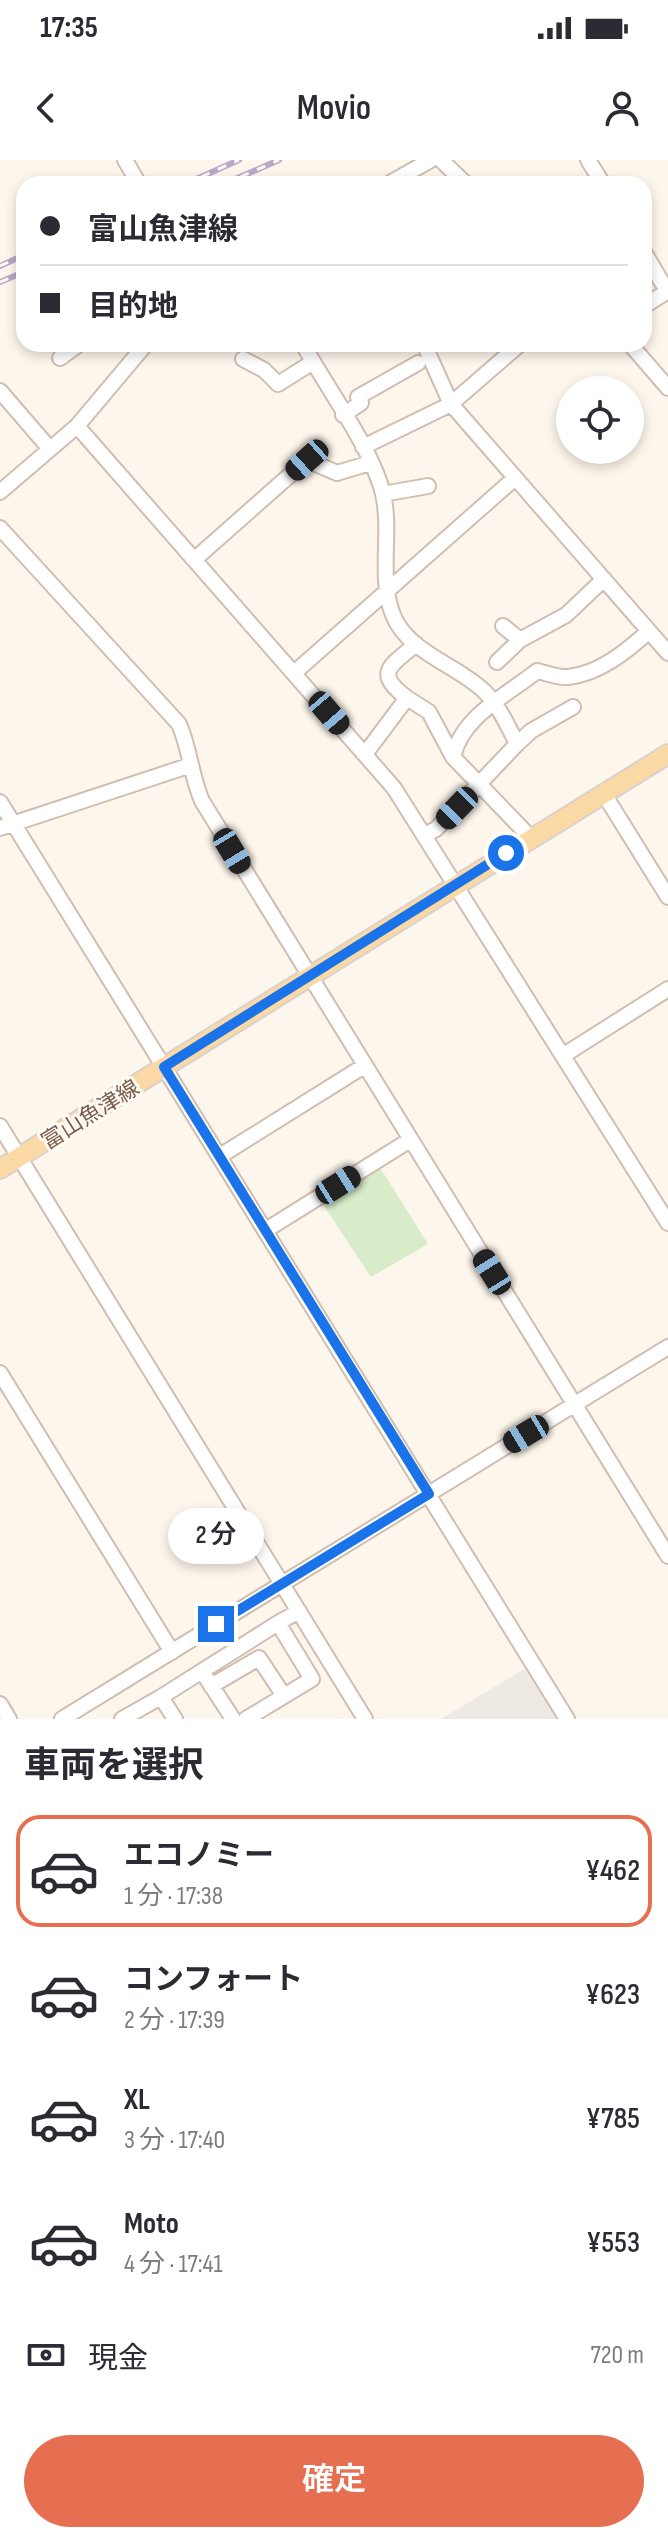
<!DOCTYPE html>
<html lang="ja">
<meta charset="utf-8">
<style>
body{margin:0;font-family:"Sofia Sans Condensed","Noto Sans JP",sans-serif;background:#f7f7f7;color:#2b2b33;height:100vh;display:flex;flex-direction:column;font-size:30px;white-space:nowrap}
*{box-sizing:border-box;margin:0}
p{font-size:26px;color:#7c7c81}
.icon{flex:none;width:44px;height:44px;fill:none;stroke:currentColor;stroke-width:2;stroke-linecap:round;stroke-linejoin:round}
.map{position:relative;height:1559px;overflow:hidden}
.details{display:flex;flex-direction:column;background:#fff;flex:1}
.details>*{flex:none}
.top-card{position:absolute;left:16px;top:16px;width:636px;height:176px;border-radius:24px;box-shadow:0 4px 12px #0003;display:grid;align-content:center;height:176px;padding:0 24px;background:#fff}
.tools{position:absolute;left:556px;top:216px;display:grid;gap:16px}
.tools a{display:grid;place-items:center;width:88px;height:88px;border-radius:50%;background:#fff;box-shadow:0 4px 12px #0003;font-size:40px}
.end{position:absolute;width:36px;height:36px;margin:-18px;border:10px solid #1a73e8;background:#fff;box-shadow:0 0 0 4px #fff}
.from{border-radius:50%}
.bubble{position:absolute;height:56px;border-radius:28px;background:#fff;box-shadow:0 4px 12px #0003;font-size:26px;font-weight:600;line-height:56px;text-align:center}
.car{position:absolute;width:24px;height:48px;margin:-24px -12px;border-radius:10px;box-shadow:0 0 6px 2px #0007;background:linear-gradient(#222 24%,#8ab4d8 0 40%,#222 0 76%,#8ab4d8 0 86%,#222 0)}
.top-card b{display:flex;align-items:center;gap:28px;height:76px;font-size:30px}
.top-card b+b{border-top:2px solid #e1e1e2}
.top-card i{width:20px;height:20px;background:#2b2b33}
ul{padding:0;list-style:none}
li{display:flex;align-items:center;gap:24px;height:112px;margin:0 16px 12px;padding:0 8px;border:4px solid transparent;border-radius:24px}
li div{flex:1}
li b{display:block;font-size:30px}
li em{font-style:normal;font-weight:600}
li.current{border-color:#e76f51}
li>.icon{width:72px;height:72px;stroke-width:1.5}
h2{padding:0 24px;font-size:36px;line-height:96px}
.pay{display:flex;align-items:center;gap:20px;height:88px;padding:0 24px;font-size:30px}
.pay p{margin-inline-start:auto}
.cta{display:flex;gap:16px;margin-top:auto;padding:16px 24px}
.cta a{flex:1;height:92px;border-radius:48px;background:#e76f51;color:#fff;font-size:32px;font-weight:600;line-height:92px;text-align:center}
.status{display:flex;justify-content:space-between;align-items:center;height:56px;padding:0 40px;background:#fff;direction:ltr}
.status svg{height:22px;fill:currentColor}
header{display:flex;justify-content:space-between;align-items:center;height:104px;padding:0 24px;background:#fff;font-size:36px;font-weight:600}
.map>svg:first-child{display:block}
</style>
<div class="status"><b>17:35</b><svg viewBox="0 0 49 12"><path d="M0 12V9h3v3zM5 12V6h3v6zM10 12V3h3v9zM15 12V0h3v12zM26 1h20v11H26zM47 4h2v5h-2z"/></svg></div>
<header><svg class="icon" aria-label="back" viewBox="0 0 24 24"><path d="M15 5l-7 7 7 7"/></svg>Movio<svg class="icon" aria-label="person" viewBox="0 0 24 24"><circle cx="12" cy="8" r="4"/><path d="M4 21q1-7 8-7t8 7"/></svg></header>
<div class="map">
<svg width="668" height="1559" viewBox="0 0 668 1559">
<rect width="100%" height="100%" fill="#fdf6ec"/>
<path fill="#efe9e4" d="M 529,1506 L 562,1559 L 441,1559 Z"/>
<path fill="#d8ecc9" d="M 379,1006 L 428,1084 L 371,1117 L 322,1043 Z"/>
<g fill="none" stroke-linecap="round" stroke-linejoin="round">
<g stroke="#d1beb0" stroke-width="18">
<path id="minor" d="M 125,0 L 139,24
M 441,0 L 466,24
M 588,0 L 603,24
M 388,24 L 431,0
M 644,92 L 667,131
M 644,146 L 668,131
M 303,184 C 326,227 372,288 383,334 C 392,373 378,417 393,455 C 408,493 458,505 485,532 C 499,546 508,566 517,584 L 436,669 L 425,675
M 424,184 L 451,244 L 668,493
M 630,184 L 668,228
M 60,198 L 79,184
M 243,199 L 264,210 L 278,224 L 313,202
M 0,231 L 50,289
M 343,255 L 361,243 L 358,237 L 418,203
M 77,266 L 394,628 L 668,1063
M 363,287 L 451,244 L 520,184
M 0,332 L 77,266 L 146,184
M 383,334 L 428,326
M 0,368 L 179,564 C 190,589 191,616 202,641 L 668,1396
M 195,399 L 307,300 L 337,313 L 370,303
M 503,466 L 520,480
M 497,502 L 520,480 L 566,455 L 604,419
M 294,513 L 515,318
M 407,538 C 373,512 391,506 416,484
M 517,584 L 531,571 L 573,547
M 365,594 L 407,538 L 429,552 L 453,597
M 604,634 L 668,737
M 0,642 L 567,1559
M 0,668 L 191,605
M 531,678 L 453,597 C 462,556 506,536 537,511 C 546,513 559,518 568,517 C 599,514 627,491 649,471
M 564,895 L 668,829
M 0,966 L 365,1559
M 220,996 L 364,906
M 266,1070 L 410,980
M 0,1213 L 172,1492
M 207,1519 L 233,1559
M 211,1526 L 259,1498 L 284,1536
M 161,1537 L 278,1463
M 0,1544 L 9,1559
M 62,1559 L 668,1187
M 122,1559 L 161,1537 L 175,1559
M 246,1559 L 312,1519 L 278,1463 L 299,1451"/>
</g>
<g stroke="#dad1cd" stroke-width="22">
<path id="major" d="M 0,1009 L 668,594"/>
</g>
<use href="#minor" stroke="#fff" stroke-width="14"/>
<use href="#major" stroke="#fbd9a5" stroke-width="18"/>
<g stroke="#b9a8c9" stroke-width="6">
<path id="rail" d="M 185,24 L 239,0
M 224,24 L 279,0
M 0,106 L 24,95
M 0,122 L 24,112"/>
</g>
<use href="#rail" stroke="#fffaf3" stroke-width="3" stroke-dasharray="9" stroke-linecap="butt"/>
</g>
<g fill="none" stroke-linecap="round" stroke-linejoin="round">
<path stroke="#1a73e8" stroke-width="10" d="M 216,1464 L 429,1334 L 164,907 L 506,693"/>
</g>
<g text-anchor="middle" stroke-width="6" stroke-linejoin="round" paint-order="stroke">
<g font-size="22" fill="#7a5c4d" stroke="#fffaf3">
<text transform="translate(90 954) rotate(-32)" y="8">富山魚津線</text>
</g>
</g>
</svg>
<div class="tools">
<a><svg class="icon" aria-label="locate" viewBox="0 0 24 24"><circle cx="12" cy="12" r="6"/><path d="M12 2v4M12 18v4M2 12h4M18 12h4"/></svg></a>
</div>
<i class="end from" style="left:506px;top:693px"></i>
<i class="end" style="left:216px;top:1464px"></i>
<div class="bubble" style="left:168px;top:1348px;width:96px">2 分</div>
<i class="car" style="left:307px;top:300px;rotate:228deg"></i>
<i class="car" style="left:329px;top:553px;rotate:139deg"></i>
<i class="car" style="left:457px;top:648px;rotate:224deg"></i>
<i class="car" style="left:232px;top:691px;rotate:149deg"></i>
<i class="car" style="left:338px;top:1025px;rotate:58deg"></i>
<i class="car" style="left:492px;top:1112px;rotate:328deg"></i>
<i class="car" style="left:526px;top:1274px;rotate:239deg"></i>
<div class="top-card">
<b><i class="from"></i>富山魚津線</b>
<b><i></i>目的地</b>
</div>
</div>
<section class="details">
<h2>車両を選択</h2>
<ul>
<li class="current"><svg class="icon" aria-label="car" viewBox="0 0 24 24"><path d="M5 17H2v-5l4-1 3-4h7l3 4 3 1v5h-3M9 17h6M6 11h13"/><circle cx="7" cy="17" r="2"/><circle cx="17" cy="17" r="2"/></svg><div><b>エコノミー</b><p>1 分 · 17:38</p></div><em>¥462</em></li>
<li><svg class="icon" aria-label="car" viewBox="0 0 24 24"><path d="M5 17H2v-5l4-1 3-4h7l3 4 3 1v5h-3M9 17h6M6 11h13"/><circle cx="7" cy="17" r="2"/><circle cx="17" cy="17" r="2"/></svg><div><b>コンフォート</b><p>2 分 · 17:39</p></div><em>¥623</em></li>
<li><svg class="icon" aria-label="car" viewBox="0 0 24 24"><path d="M5 17H2v-5l4-1 3-4h7l3 4 3 1v5h-3M9 17h6M6 11h13"/><circle cx="7" cy="17" r="2"/><circle cx="17" cy="17" r="2"/></svg><div><b>XL</b><p>3 分 · 17:40</p></div><em>¥785</em></li>
<li><svg class="icon" aria-label="car" viewBox="0 0 24 24"><path d="M5 17H2v-5l4-1 3-4h7l3 4 3 1v5h-3M9 17h6M6 11h13"/><circle cx="7" cy="17" r="2"/><circle cx="17" cy="17" r="2"/></svg><div><b>Moto</b><p>4 分 · 17:41</p></div><em>¥553</em></li>
</ul>
<div class="pay"><svg class="icon" aria-label="cash" viewBox="0 0 24 24"><path d="M3 7h18v10H3z"/><circle cx="12" cy="12" r="2"/></svg>現金<p>720 m</p></div>
<div class="cta"><a>確定</a></div>
</section>
